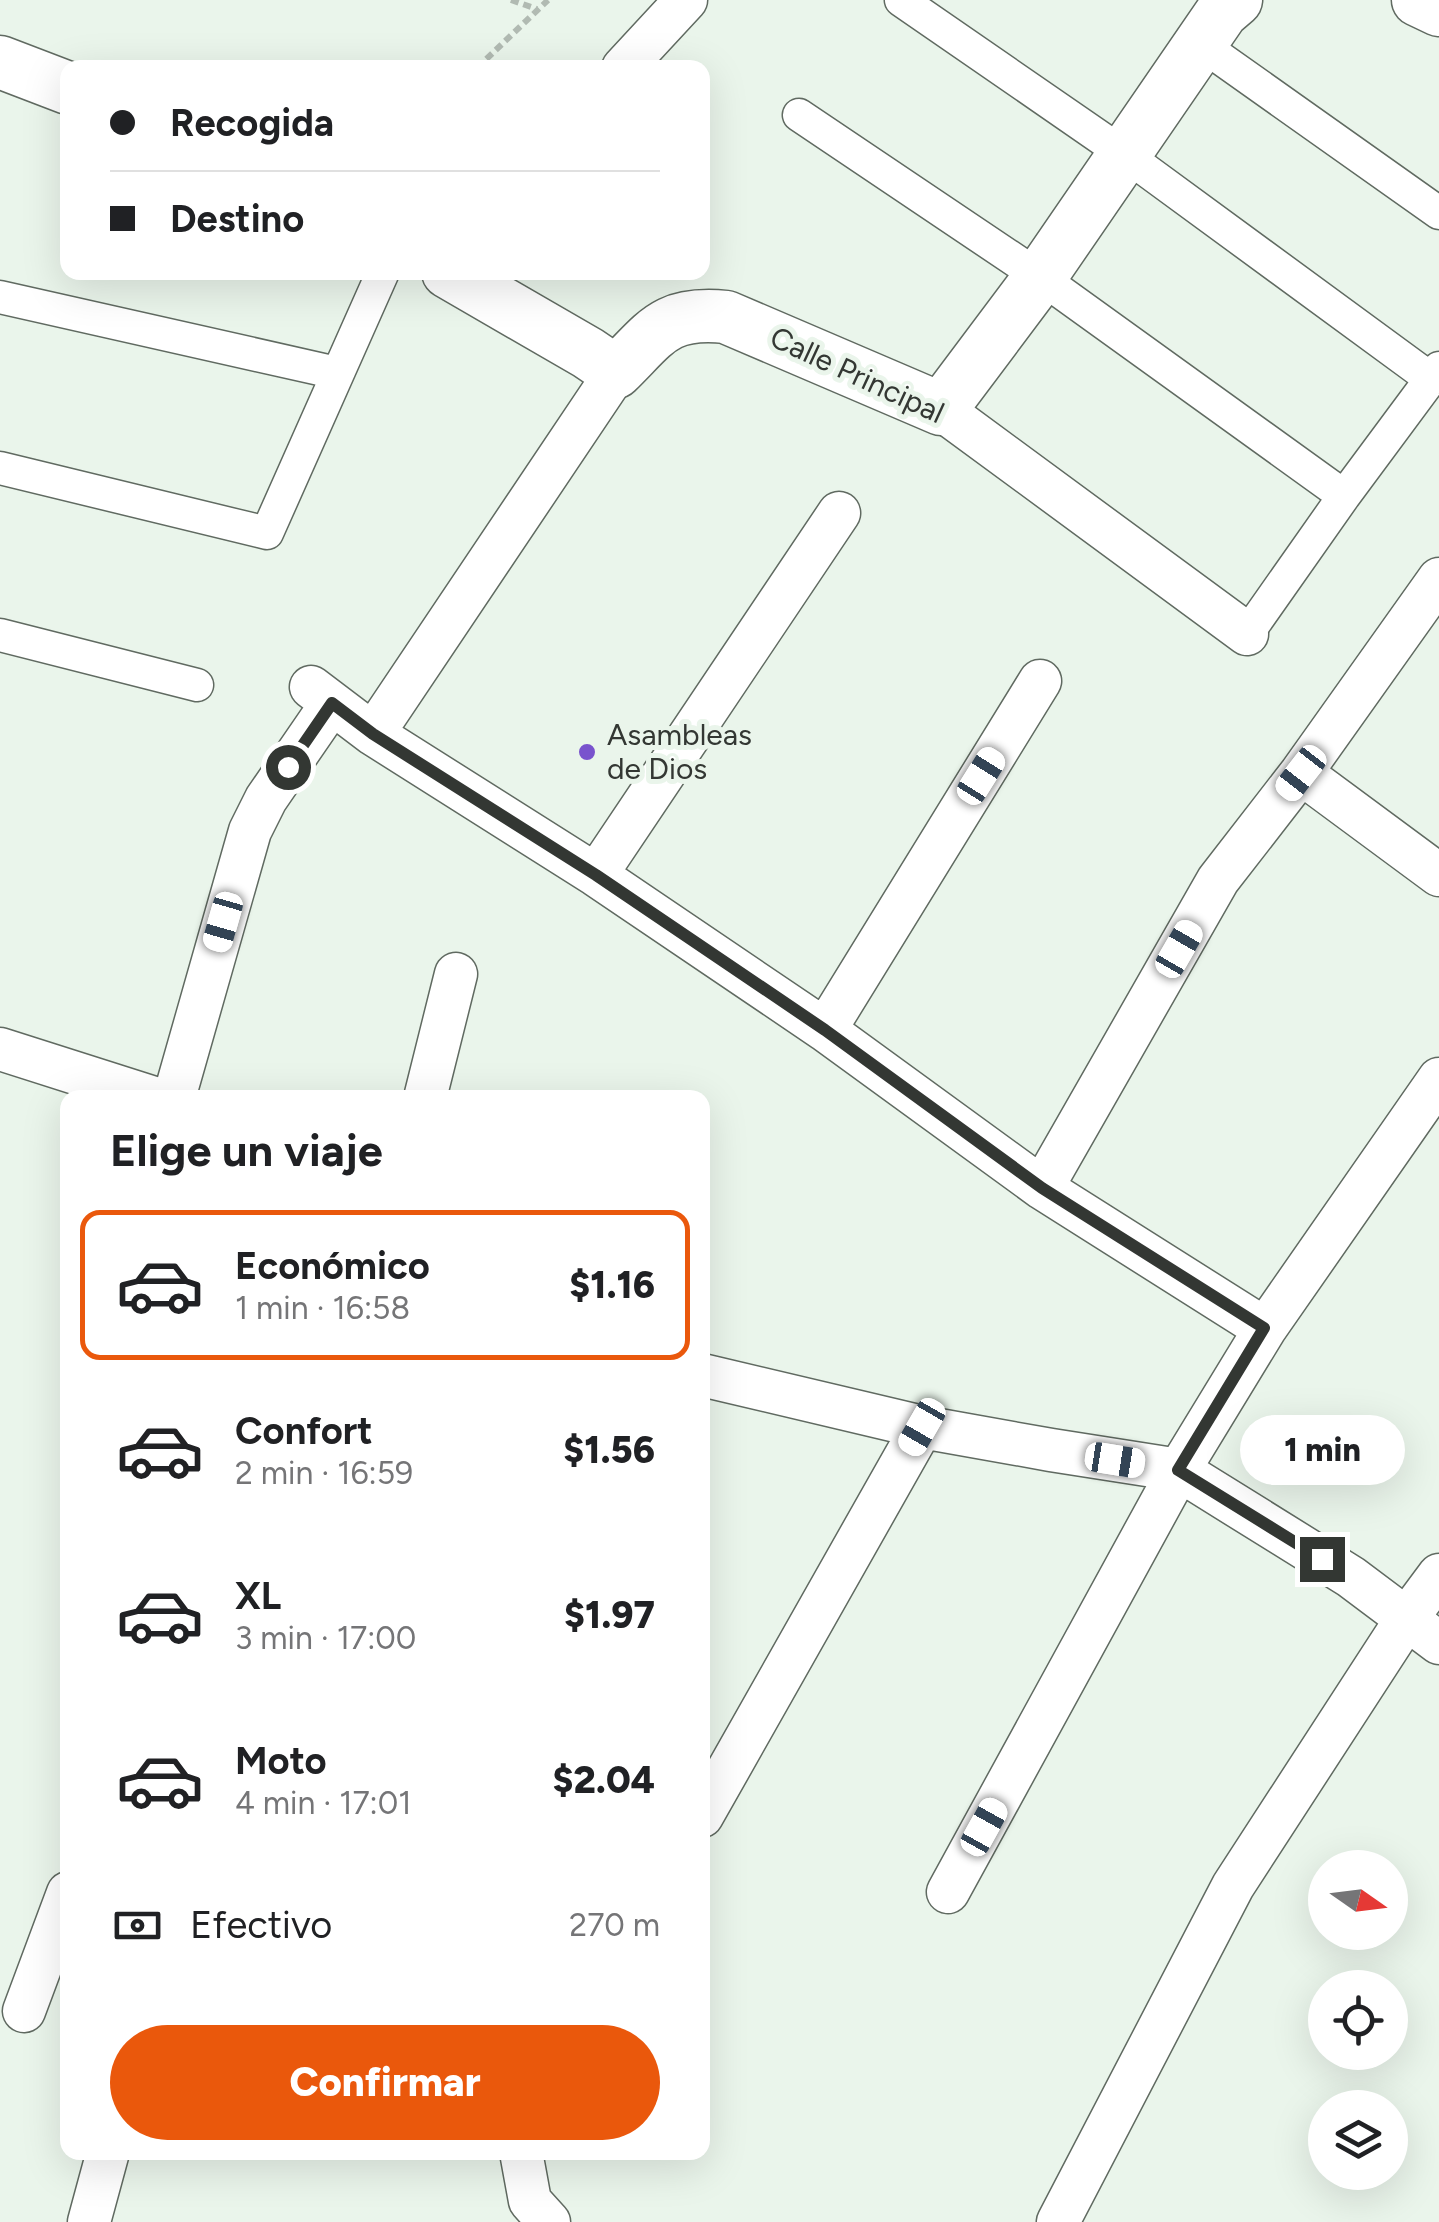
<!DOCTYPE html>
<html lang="es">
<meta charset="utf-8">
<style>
body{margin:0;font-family:Figtree,sans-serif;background:#f2f2f2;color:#202124;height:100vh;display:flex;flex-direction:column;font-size:38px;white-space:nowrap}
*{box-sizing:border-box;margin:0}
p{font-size:32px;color:#757577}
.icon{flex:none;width:55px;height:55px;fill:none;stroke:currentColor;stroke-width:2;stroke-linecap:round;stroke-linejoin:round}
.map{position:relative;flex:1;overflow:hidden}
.drawer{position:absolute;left:60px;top:1090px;width:650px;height:1070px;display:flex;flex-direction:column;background:#fff;border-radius:20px;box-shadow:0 10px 40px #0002}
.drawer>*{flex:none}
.guide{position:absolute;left:60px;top:60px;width:650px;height:220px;border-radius:20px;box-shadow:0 10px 40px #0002;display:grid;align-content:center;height:220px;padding:0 50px;background:#fff}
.needle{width:65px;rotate:104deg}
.controls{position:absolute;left:1308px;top:1850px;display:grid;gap:20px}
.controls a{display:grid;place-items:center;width:100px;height:100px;border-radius:50%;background:#fff;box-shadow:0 10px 40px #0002;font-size:50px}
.end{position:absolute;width:45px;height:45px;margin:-22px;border:12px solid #333733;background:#fff;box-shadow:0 0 0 5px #fff}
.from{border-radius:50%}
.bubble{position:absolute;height:70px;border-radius:35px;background:#fff;box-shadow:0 10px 40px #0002;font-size:32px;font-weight:800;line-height:70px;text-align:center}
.car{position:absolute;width:30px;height:60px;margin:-30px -15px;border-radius:12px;box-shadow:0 0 8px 2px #0007;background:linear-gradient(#fff 24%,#345 0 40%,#fff 0 76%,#345 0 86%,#fff 0)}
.guide b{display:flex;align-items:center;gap:35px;height:95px;font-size:38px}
.guide b+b{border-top:2px solid #e0e0e0}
.guide i{width:25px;height:25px;background:#202124}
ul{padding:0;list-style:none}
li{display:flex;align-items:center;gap:30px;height:150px;margin:0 20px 15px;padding:0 30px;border:5px solid transparent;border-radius:20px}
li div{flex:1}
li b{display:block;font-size:38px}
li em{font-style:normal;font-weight:800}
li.selected{border-color:#ea580c}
li>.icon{width:90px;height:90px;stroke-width:1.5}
h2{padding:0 50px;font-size:45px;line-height:120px}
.pay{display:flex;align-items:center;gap:25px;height:110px;padding:0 50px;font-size:38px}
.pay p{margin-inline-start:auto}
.action{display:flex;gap:20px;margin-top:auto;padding:20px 50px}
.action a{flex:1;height:115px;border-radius:60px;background:#ea580c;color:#fff;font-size:40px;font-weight:800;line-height:115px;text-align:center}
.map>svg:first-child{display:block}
</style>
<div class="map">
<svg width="1439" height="2222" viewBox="0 0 1439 2222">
<rect width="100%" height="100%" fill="#eaf5eb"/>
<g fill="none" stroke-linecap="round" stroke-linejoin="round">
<g stroke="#606a61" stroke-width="35">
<path id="pedestrian" d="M 901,0 L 1124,154 L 1431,379
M 1199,43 L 1439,213
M 799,115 L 1040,277 L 1344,496
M 0,297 L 337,373
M 0,468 L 267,533 L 383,272
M 1247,634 L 1344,496 L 1439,368
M 0,635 L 197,685"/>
</g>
<g stroke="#606a61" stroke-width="45">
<path id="minor" d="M 623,68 L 686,0
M 941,409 L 1247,634
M 311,687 L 373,734 L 596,875 L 825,1030 L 1042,1188 L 1265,1329
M 373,734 L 616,372
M 1301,773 L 1439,875
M 596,875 L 839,513
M 825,1030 L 1040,681
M 0,1049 L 154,1098
M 174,1098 L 250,831 L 266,799 L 332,703
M 425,1098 L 456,974
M 1042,1188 L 1218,880 L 1301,773 L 1439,579
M 702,1375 L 922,1427 L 1051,1450 L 1179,1470 L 1351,1577 L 1439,1643
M 702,1816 L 922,1427
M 948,1892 L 1179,1470 L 1265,1329 L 1439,1079
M 24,2011 L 68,1893
M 521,2152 L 530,2201 L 549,2222
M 89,2222 L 108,2152
M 1058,2222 L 1233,1886 L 1407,1618 L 1439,1575"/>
</g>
<g stroke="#606a61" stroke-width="55">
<path id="tertiary" d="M 1418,0 L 1439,10
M 0,62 L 68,88
M 448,272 L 588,353 L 616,372 C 656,333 664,311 726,317 L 941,409 L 1040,277 L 1222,12 L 1236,0"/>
</g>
<path stroke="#b1bab2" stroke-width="6" stroke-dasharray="8 5" stroke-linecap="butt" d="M 511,0 L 537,9
M 477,68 L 548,0"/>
<use href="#pedestrian" stroke="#fff" stroke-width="32"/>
<use href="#minor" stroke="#fff" stroke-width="42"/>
<use href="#tertiary" stroke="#fff" stroke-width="52"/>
</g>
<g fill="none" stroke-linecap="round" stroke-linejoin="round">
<path stroke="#333733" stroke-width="12" d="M 288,767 L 332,703 L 373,734 L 596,875 L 825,1030 L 1042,1188 L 1264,1328 L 1178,1470 L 1322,1559"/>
</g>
<circle fill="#7953cd" stroke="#eaf5eb" stroke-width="4" cx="587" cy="752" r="10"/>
<g text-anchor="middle" stroke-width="10" stroke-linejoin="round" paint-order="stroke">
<g font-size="30" fill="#333733" stroke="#eaf5eb">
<text transform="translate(857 375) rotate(25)" y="10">Calle Principal</text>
</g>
<g font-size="30" fill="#333733" stroke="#eaf5eb" text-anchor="start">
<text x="607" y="745">Asambleas<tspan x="607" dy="34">de Dios</tspan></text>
</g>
</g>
</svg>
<div class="controls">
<a><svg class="needle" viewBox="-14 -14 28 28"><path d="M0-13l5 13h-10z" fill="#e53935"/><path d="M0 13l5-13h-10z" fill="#757577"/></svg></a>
<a><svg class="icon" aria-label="locate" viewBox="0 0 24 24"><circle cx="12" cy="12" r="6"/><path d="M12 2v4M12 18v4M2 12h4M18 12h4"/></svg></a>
<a><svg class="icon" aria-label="layers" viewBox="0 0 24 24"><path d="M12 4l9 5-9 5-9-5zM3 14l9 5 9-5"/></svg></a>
</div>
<i class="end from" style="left:288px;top:767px"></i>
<i class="end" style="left:1322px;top:1559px"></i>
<div class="bubble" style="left:1240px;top:1415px;width:165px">1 min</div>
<i class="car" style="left:1301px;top:773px;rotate:218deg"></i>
<i class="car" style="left:981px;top:776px;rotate:32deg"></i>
<i class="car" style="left:223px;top:922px;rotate:196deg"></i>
<i class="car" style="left:1179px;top:949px;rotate:30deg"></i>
<i class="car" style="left:922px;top:1427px;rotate:210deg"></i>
<i class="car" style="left:1115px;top:1460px;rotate:99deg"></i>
<i class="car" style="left:984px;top:1827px;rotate:29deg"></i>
<div class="guide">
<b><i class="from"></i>Recogida</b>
<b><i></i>Destino</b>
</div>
<section class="drawer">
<h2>Elige un viaje</h2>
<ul>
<li class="selected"><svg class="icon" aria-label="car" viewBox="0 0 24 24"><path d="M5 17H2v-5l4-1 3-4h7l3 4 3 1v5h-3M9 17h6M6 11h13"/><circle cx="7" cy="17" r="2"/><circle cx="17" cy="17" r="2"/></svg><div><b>Económico</b><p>1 min · 16:58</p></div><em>$1.16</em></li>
<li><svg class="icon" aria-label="car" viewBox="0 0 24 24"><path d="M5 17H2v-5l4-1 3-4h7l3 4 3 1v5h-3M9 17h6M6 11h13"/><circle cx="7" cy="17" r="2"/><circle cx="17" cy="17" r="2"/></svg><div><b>Confort</b><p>2 min · 16:59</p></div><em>$1.56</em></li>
<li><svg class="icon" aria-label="car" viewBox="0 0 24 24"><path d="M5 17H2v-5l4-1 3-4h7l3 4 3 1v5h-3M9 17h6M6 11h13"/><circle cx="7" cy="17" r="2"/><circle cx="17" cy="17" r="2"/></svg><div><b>XL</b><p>3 min · 17:00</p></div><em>$1.97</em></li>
<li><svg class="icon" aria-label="car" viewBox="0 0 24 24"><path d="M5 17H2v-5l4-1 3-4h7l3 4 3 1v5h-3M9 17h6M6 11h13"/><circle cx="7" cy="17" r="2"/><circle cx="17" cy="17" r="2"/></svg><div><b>Moto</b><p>4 min · 17:01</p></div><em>$2.04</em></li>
</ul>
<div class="pay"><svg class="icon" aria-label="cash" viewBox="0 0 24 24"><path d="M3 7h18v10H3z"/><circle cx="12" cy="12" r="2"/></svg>Efectivo<p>270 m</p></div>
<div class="action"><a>Confirmar</a></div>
</section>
</div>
